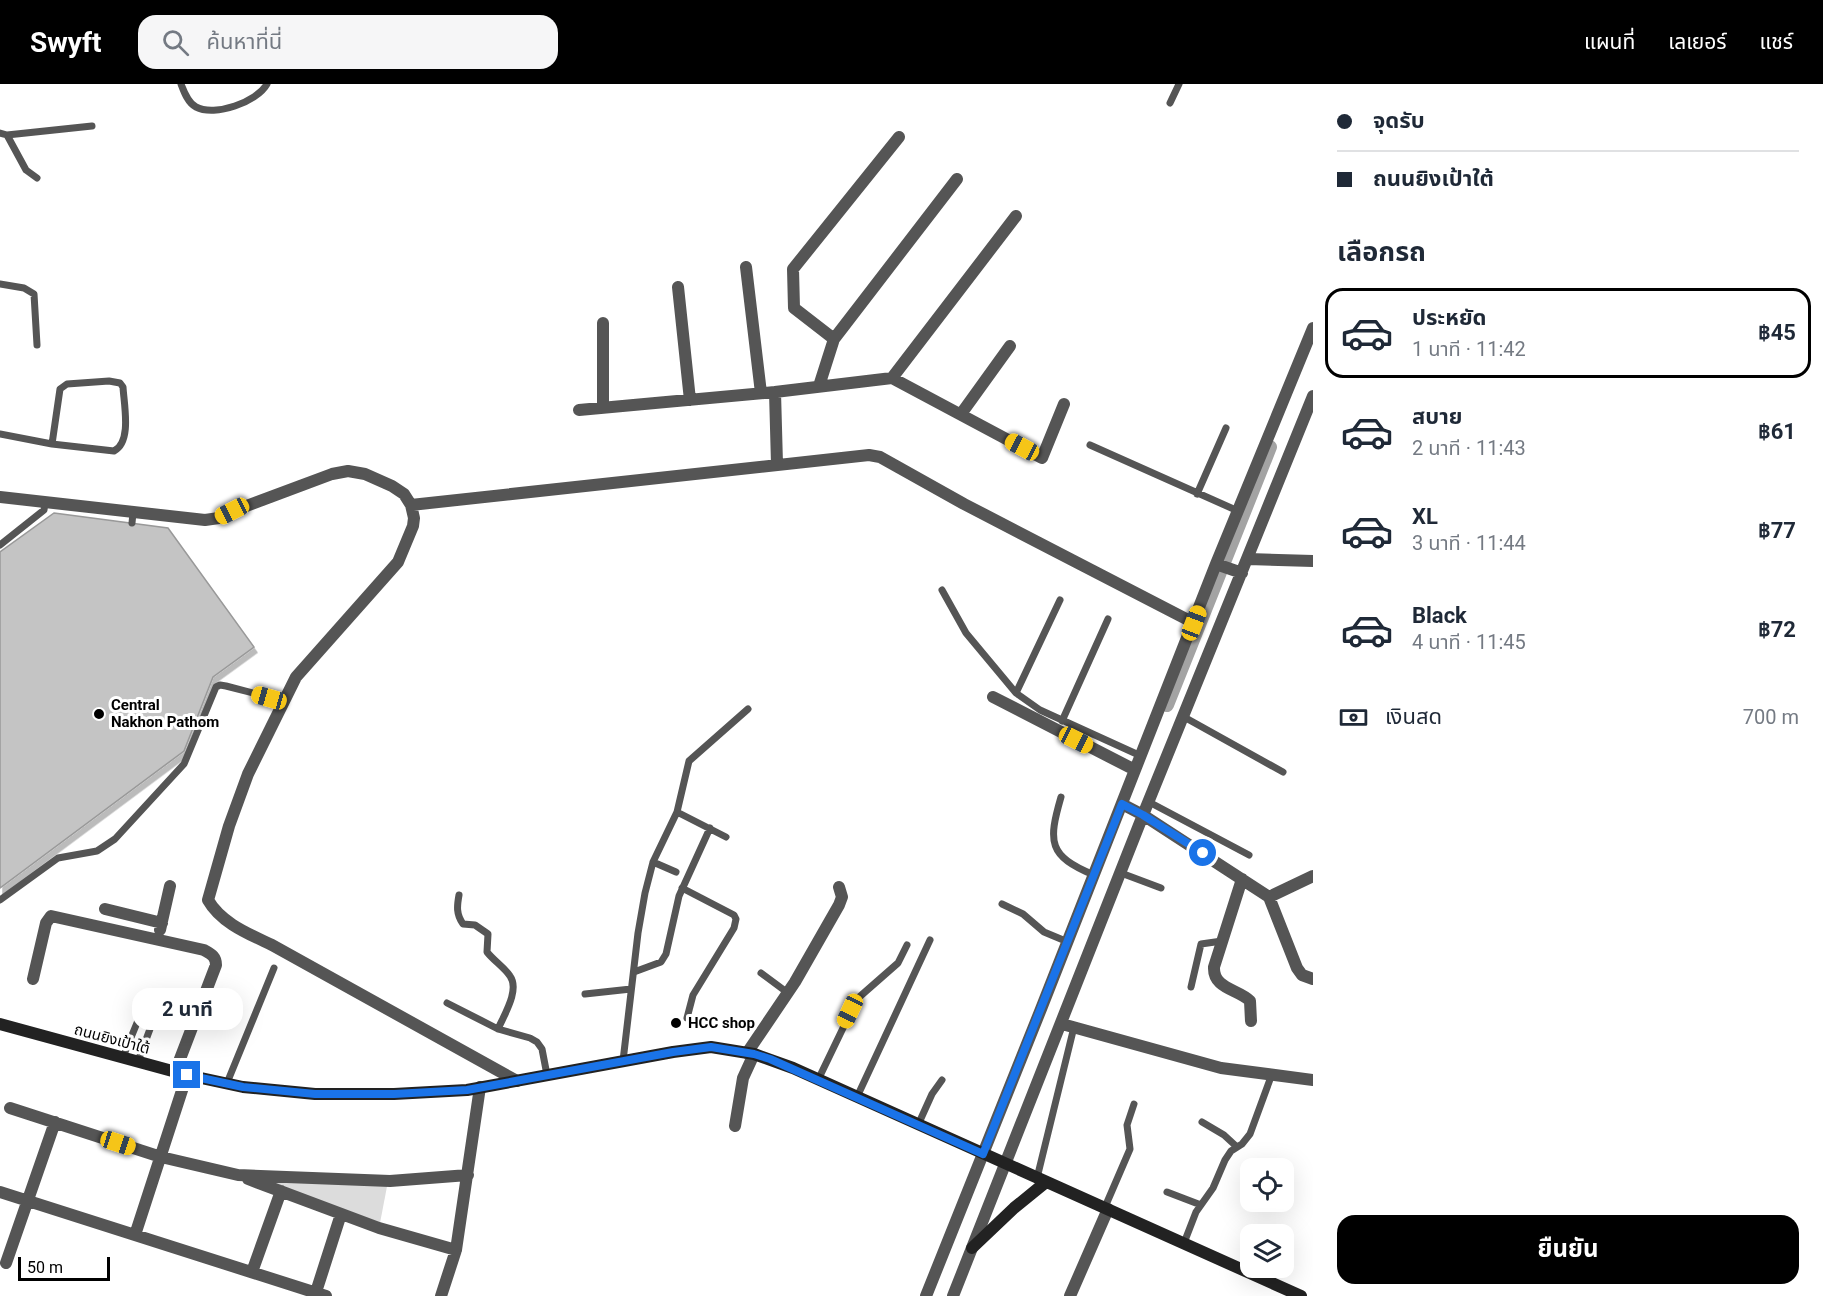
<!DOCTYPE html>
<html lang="th">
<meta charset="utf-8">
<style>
body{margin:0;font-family:Roboto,"Noto Sans Thai",sans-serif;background:#f6f6f7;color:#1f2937;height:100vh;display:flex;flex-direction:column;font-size:22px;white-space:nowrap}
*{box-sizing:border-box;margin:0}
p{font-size:20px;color:#747a83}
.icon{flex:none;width:33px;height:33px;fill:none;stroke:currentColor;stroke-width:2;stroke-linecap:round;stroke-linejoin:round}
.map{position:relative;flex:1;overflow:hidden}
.panel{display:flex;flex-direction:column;background:#fff;width:510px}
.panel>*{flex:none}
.guide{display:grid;align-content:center;height:132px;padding:0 24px;background:#fff}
.buttons{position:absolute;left:1240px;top:1074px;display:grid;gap:12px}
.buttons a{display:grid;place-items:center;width:54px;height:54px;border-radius:12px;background:#fff;box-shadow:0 6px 24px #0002;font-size:30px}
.scale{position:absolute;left:18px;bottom:15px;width:92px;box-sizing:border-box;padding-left:6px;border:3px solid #000;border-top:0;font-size:16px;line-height:21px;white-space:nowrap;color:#000;-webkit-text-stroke:4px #fff;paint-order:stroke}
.end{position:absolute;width:27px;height:27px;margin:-14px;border:8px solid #1a73e8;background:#fff;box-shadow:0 0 0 3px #fff}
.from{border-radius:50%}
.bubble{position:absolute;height:42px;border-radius:18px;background:#fff;box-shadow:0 6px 24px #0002;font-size:20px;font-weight:700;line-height:42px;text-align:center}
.car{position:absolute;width:18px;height:36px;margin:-18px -9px;border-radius:8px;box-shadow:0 0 4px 2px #0007;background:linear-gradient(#f5c518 24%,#345 0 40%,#f5c518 0 76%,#345 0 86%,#f5c518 0)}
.guide b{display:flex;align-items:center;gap:21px;height:57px;font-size:22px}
.guide b+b{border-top:2px solid #e0e1e3}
.guide i{width:15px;height:15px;background:#1f2937}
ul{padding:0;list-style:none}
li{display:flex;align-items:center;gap:18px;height:90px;margin:0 12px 9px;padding:0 12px;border:3px solid transparent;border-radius:18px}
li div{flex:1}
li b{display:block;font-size:22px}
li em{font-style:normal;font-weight:700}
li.on{border-color:#000}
li>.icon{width:54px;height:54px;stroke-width:1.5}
h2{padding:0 24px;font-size:27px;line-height:72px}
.pay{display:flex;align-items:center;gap:15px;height:66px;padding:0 24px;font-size:22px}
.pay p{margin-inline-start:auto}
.cta{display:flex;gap:12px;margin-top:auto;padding:12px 24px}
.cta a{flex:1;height:69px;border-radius:18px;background:#000;color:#fff;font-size:24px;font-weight:700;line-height:69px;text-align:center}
header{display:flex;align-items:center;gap:36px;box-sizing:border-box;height:84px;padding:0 30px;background:#000;color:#fff}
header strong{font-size:28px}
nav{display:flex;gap:33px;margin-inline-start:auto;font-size:21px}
.search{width:420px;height:54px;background:#f6f6f7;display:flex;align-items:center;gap:15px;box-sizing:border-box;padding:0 21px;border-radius:18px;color:#747a83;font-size:22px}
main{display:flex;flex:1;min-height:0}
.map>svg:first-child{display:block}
</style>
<header>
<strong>Swyft</strong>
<div class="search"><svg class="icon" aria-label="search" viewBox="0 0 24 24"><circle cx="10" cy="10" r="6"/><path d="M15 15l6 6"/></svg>ค้นหาที่นี่</div>
<nav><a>แผนที่</a><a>เลเยอร์</a><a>แชร์</a></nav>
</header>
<main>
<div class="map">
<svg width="1313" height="1212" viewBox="0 0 1313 1212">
<defs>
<filter id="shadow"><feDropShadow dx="3" dy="5.5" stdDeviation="0" flood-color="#0004"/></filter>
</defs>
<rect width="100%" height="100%" fill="#fff"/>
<path fill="#dcdcdc" d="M 389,1092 L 380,1139 L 252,1094 Z"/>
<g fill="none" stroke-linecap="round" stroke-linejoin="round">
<path stroke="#a3a3a3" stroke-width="14" d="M 1167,621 L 1270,363"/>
</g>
<path fill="#c4c4c4" stroke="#999" stroke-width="1.5" filter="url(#shadow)" d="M 54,429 L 168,444 L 254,563 L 213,593 L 184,667 L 0,804 L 0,468 Z"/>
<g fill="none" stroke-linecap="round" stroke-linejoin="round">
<path stroke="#555" stroke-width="7" d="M 181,0 C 184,8 188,19 196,23 C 215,33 257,18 267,0
M 1170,19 L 1179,0
M 0,49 L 7,51 L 26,86 L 37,94
M 7,51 L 92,42
M 0,200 L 24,204 L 34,210 L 37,261
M 0,350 L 52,360 L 114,367 C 132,358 124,321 123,303 L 120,299 L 109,297 L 67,300 L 60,305 L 52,360
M 1090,361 L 1238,427
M 1197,410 L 1226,344
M 132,439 L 133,429
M 0,461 L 44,426 L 45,419
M 942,506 L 966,549 L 1016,609 L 1040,626 L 1141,672
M 1016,609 L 1060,516
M 1184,633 L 1283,688
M 1062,637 L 1108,535
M 1061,713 C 1048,758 1048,772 1094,791
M 1149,718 L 1249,771
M 677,728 L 726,753
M 653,778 L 676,788
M 1121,789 L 1161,804
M 682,804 L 734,831 L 736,835 L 734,844 L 693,911 L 687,934
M 459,811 C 457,822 456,830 463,840 L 475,841 L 488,850 L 487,868 C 494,877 504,883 510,892 C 520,906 504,931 498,945
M 0,816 L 58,774 L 97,767 L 115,755 L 184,680 L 216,603 L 220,601 L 226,602 L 284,617
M 1002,820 L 1023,830 L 1044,848 L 1068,858
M 634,888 L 661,878 L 666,870 L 679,812 L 710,744
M 761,889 L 788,909
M 1191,903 L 1201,860 L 1222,857
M 585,910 L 631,905
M 447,919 L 498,945 L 530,954 L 537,958 L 542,965 L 547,991
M 123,973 L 139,934 L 145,931 L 150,932 L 153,937 L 138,977
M 623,977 L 638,849 L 645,809 L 653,778 L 677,728 L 689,677 L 748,625
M 818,996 L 857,915 L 898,879 L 907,861
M 227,999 L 274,884
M 857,1013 L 930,856
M 1202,1038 L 1224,1051 L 1237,1063
M 918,1041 L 932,1010 L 942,996
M 1037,1094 L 1074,943
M 1167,1108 L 1201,1121
M 1105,1123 L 1130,1065 L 1127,1041 L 1134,1020
M 1184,1159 L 1196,1128 L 1213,1104 L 1225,1076 L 1231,1067 L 1242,1060 L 1250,1050 L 1272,990"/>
<path stroke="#555" stroke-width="12" d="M 746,183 L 761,309
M 678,203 L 690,316
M 834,255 L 957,95
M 892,294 L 1016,132
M 819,302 L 834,255 L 794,224 L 793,185 L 899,53
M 775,308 L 892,294 L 1042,374 L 1064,320
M 603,324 L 603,239
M 579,326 L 775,308 L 777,380
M 961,330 L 1010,262
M 0,413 L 205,436 L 219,434 L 233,427 L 332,390 L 348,387 L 365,390 L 392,402 L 404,410 L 411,421 L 414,434 L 413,442 L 398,478 L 296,593 L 248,690 L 229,742 L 208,816 C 221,839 249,850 272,861 L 517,997
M 411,421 L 869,371 L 880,373 L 964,420 L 1194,539
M 1248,475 L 1313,477
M 1216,480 L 1242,489
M 993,613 L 1135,686
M 1122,720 L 1143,731 L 1269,813 L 1297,884 L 1302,891 L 1313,895
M 1242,795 L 1214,883 C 1213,905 1238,905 1250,917 L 1251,937
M 1269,813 L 1313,792
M 105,825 L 162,839
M 160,846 L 170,802
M 33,895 L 46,839 L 51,832 L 204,866 C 211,870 216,872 216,881 L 175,988
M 1062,940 L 1221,984 L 1313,996
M 747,969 L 795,898 L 839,821 L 842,813 L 839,803
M 10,1024 L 161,1073 L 238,1091 L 390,1097 L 468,1091
M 735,1042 L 743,994 L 754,970
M 248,1095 L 379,1144 L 456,1166
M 0,1108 L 326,1212
M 135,1151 L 187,991
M 6,1179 L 55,1038
M 252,1188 L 281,1107
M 316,1208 L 341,1130
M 441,1212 L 456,1166 L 480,1003
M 926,1212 L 1041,925 L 1216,480 L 1313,244
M 953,1212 L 1143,731 L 1313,312
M 1070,1212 L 1108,1125"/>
<path stroke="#222" stroke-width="12" d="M 0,940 L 187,991 L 243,1003 L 315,1010 L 394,1010 L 467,1006 L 673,968 L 711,963 L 754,970 L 793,984 L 1301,1212
M 972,1164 L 1014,1124 L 1046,1098"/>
</g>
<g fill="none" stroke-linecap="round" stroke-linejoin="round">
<path stroke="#1a73e8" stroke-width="8" d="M 187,991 L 243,1003 L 315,1010 L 394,1010 L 467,1006 L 673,968 L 711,963 L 754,970 L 770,975 L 983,1070 L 1122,720 L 1143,731 L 1203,769"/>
</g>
<g fill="#000" stroke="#fff" stroke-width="2">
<circle cx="99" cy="630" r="6"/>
<circle cx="676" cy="939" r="6"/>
</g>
<g text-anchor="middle" stroke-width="6" stroke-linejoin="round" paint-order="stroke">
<g font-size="15" font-weight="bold" fill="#000" stroke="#fff" text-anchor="start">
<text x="111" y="626">Central<tspan x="111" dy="17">Nakhon Pathom</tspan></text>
<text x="688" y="944">HCC shop</text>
</g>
<g font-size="15" fill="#000" stroke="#fff">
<text transform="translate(112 955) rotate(15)" y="5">ถนนยิงเป้าใต้</text>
</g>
</g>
</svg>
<div class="buttons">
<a><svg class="icon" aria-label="locate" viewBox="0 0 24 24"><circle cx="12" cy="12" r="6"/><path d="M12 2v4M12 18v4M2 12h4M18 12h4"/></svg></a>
<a><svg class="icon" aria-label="layers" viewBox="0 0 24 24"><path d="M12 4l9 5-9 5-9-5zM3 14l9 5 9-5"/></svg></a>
</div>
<div class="scale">50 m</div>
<i class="end from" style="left:1203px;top:769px"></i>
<i class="end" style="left:187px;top:991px"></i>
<div class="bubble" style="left:132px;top:904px;width:111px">2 นาที</div>
<i class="car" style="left:1022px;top:363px;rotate:298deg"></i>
<i class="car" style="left:232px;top:427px;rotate:243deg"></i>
<i class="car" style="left:1194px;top:539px;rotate:21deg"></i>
<i class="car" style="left:269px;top:614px;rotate:286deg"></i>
<i class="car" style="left:1076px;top:656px;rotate:117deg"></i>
<i class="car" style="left:850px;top:927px;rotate:205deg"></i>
<i class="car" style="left:118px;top:1059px;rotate:108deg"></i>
</div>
<section class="panel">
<div class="guide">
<b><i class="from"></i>จุดรับ</b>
<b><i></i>ถนนยิงเป้าใต้</b>
</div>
<h2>เลือกรถ</h2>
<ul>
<li class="on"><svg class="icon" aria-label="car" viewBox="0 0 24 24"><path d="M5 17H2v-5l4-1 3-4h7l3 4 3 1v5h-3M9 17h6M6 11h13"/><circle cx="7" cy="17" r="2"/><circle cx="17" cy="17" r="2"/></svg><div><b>ประหยัด</b><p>1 นาที · 11:42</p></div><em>฿45</em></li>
<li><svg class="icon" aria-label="car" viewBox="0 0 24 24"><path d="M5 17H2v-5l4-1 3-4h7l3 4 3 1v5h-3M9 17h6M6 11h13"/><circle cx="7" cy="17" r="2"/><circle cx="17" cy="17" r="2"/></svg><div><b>สบาย</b><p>2 นาที · 11:43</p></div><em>฿61</em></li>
<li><svg class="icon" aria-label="car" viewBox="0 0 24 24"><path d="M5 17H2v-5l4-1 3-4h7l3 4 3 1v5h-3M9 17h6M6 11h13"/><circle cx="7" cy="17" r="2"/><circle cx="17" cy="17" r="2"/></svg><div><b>XL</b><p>3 นาที · 11:44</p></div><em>฿77</em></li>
<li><svg class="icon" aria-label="car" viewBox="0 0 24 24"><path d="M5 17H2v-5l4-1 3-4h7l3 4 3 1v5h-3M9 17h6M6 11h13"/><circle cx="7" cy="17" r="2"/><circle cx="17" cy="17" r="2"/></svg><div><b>Black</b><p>4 นาที · 11:45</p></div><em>฿72</em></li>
</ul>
<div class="pay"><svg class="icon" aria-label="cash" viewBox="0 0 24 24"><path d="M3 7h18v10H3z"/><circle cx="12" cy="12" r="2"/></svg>เงินสด<p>700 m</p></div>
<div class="cta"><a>ยืนยัน</a></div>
</section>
</main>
